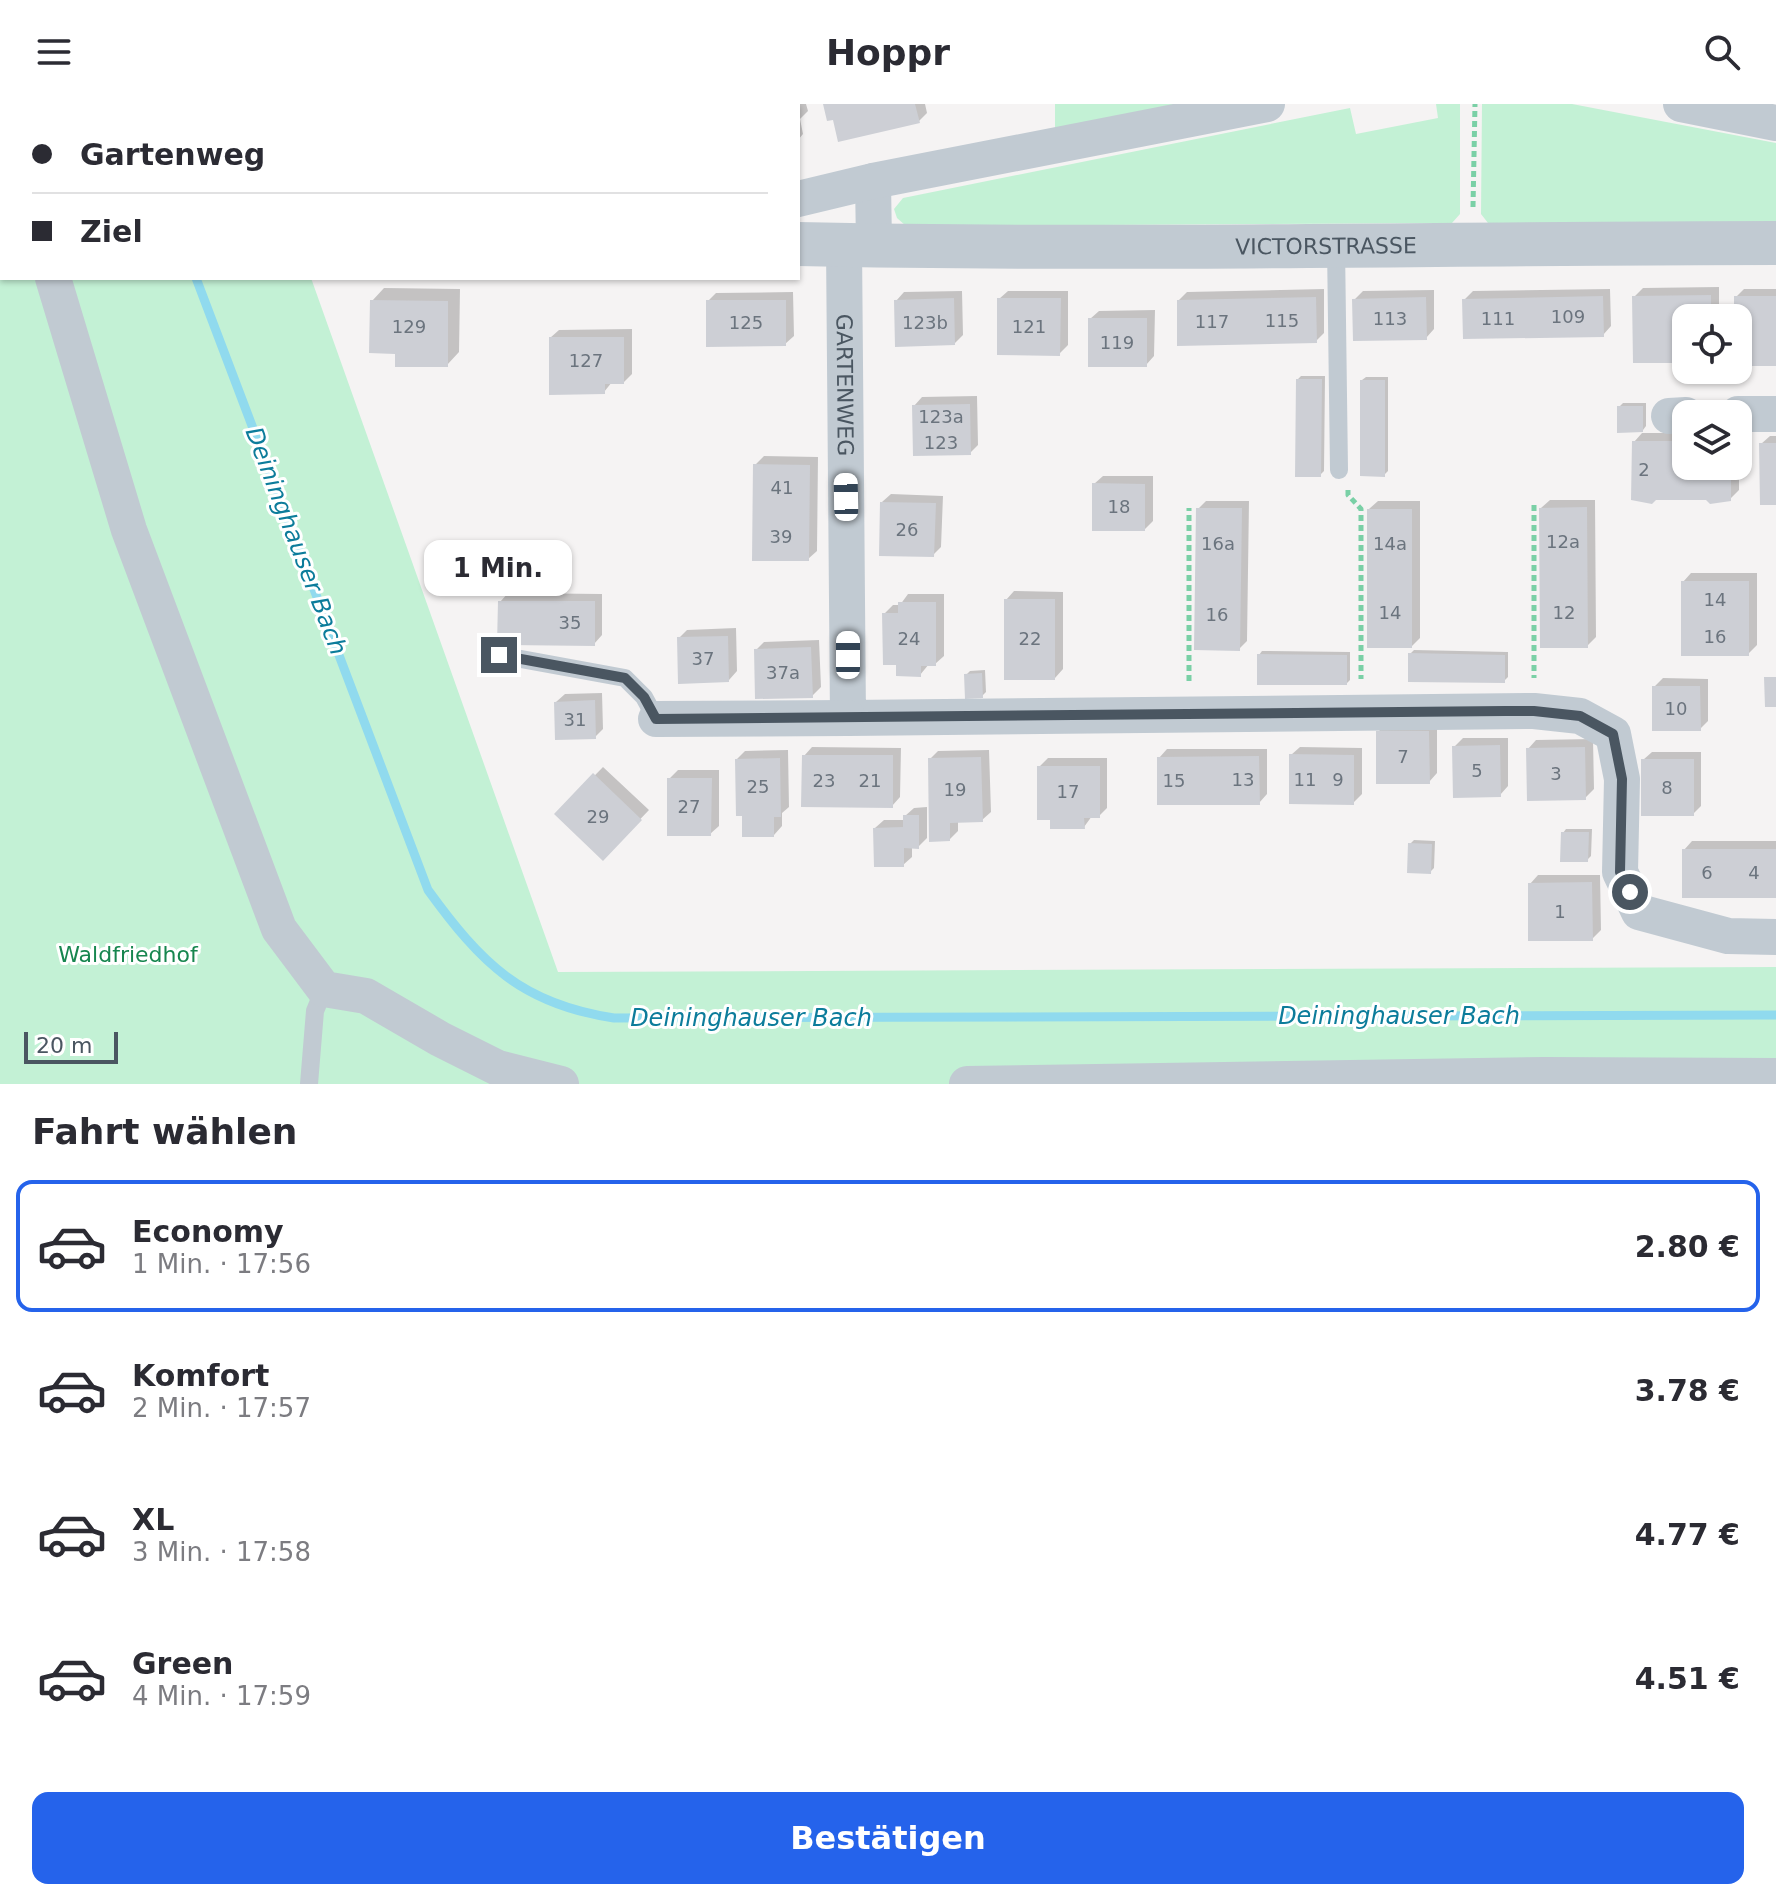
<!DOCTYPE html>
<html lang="de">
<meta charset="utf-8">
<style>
body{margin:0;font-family:"DejaVu Sans",sans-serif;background:#f2f2f3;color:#2b2b33;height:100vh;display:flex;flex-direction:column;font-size:30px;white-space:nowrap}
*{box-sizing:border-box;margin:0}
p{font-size:26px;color:#7c7c81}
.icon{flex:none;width:44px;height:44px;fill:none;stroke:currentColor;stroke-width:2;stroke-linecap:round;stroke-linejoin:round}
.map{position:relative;height:980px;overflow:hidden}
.panel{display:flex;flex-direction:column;background:#fff;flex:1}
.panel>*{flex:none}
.top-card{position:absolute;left:0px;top:0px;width:800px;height:176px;box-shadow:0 2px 6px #0004;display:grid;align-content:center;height:176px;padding:0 32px;background:#fff}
.controls{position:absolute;left:1672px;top:200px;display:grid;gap:16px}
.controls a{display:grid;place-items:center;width:80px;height:80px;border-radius:16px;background:#fff;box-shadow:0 2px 6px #0004;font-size:40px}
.scale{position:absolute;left:24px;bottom:20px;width:94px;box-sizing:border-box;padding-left:8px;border:4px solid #4a5661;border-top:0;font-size:22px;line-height:28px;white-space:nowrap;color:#4a5661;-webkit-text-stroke:6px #fff;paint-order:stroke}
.end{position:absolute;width:36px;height:36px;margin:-18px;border:10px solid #4a5661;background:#fff;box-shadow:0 0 0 4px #fff}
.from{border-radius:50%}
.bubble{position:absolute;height:56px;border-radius:16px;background:#fff;box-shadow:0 2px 6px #0004;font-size:26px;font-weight:700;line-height:56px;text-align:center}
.car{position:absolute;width:24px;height:48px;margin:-24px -12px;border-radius:10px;box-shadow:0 0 6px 2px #0007;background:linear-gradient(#fff 24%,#345 0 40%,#fff 0 76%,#345 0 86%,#fff 0)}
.top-card b{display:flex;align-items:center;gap:28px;height:76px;font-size:30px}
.top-card b+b{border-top:2px solid #e1e1e2}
.top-card i{width:20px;height:20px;background:#2b2b33}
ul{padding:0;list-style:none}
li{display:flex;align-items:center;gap:24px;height:132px;margin:0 16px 12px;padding:0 16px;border:4px solid transparent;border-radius:16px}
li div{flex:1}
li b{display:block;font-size:30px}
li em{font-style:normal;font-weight:700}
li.selected{border-color:#2563eb}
li>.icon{width:72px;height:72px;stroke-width:1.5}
h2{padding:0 32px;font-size:36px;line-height:96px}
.cta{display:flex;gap:16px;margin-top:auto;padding:16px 32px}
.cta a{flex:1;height:92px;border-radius:16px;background:#2563eb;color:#fff;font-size:32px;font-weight:700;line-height:92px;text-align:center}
header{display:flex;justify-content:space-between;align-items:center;height:104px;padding:0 32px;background:#fff;font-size:36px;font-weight:700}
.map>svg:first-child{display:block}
</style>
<header><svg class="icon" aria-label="menu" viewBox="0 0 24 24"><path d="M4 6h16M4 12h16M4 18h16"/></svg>Hoppr<svg class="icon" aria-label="search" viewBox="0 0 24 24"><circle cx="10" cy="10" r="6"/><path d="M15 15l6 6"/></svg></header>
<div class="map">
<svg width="1776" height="980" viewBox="0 0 1776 980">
<rect width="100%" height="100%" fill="#f5f3f3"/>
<path fill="#c3f1d5" d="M 0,0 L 225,0 L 226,2 L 2,2 L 2,174 L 311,174 L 558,868 L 1776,863 L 1776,980 L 0,980 Z
M 1055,0 L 1184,0 L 1055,26 Z
M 1436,0 L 1460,0 L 1460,110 L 1452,119 L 906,122 L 897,114 L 894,105 L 903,94 L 1350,4 L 1356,30 L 1438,14 Z
M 1482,0 L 1572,0 L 1776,39 L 1776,119 L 1488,119 L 1481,110 Z"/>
<path fill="#0003" d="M 285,0 L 359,0 L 359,2 L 283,2 Z
M 438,0 L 493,0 L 493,2 L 439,2 Z
M 705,0 L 724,0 L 724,2 L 696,2 Z
M 743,0 L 806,0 L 808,7 L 800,15 L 803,30 L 798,36 L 798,2 Z
M 825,0 L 925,0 L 927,9 L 919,17 L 834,14 Z
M 1719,183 L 1719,214 L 1686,214 L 1686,257 L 1634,193 L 1643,184 Z
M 384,184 L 460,185 L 459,248 L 447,261 L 397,248 L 372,197 Z
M 1324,185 L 1324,229 L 1316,237 L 1179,196 L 1187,188 Z
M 1610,185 L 1611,222 L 1603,231 L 1464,196 L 1473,187 Z
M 1744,185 L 1776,185 L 1776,260 L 1738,260 L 1736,193 Z
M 1434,186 L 1434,225 L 1426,234 L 1354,196 L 1363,187 Z
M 962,187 L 963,231 L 955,239 L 896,197 L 904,188 Z
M 1008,187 L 1068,187 L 1068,241 L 1059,250 L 999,195 Z
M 793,188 L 794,232 L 785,240 L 708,197 L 716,189 Z
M 1155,206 L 1154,252 L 1146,261 L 1090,215 L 1099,207 Z
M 632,225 L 632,270 L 624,278 L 612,278 L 604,288 L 550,234 L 559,226 Z
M 1301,272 L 1325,272 L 1324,367 L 1320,371 L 1298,275 Z
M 1366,273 L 1388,273 L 1388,367 L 1384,371 L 1362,276 Z
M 977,292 L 978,341 L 970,349 L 914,302 L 922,293 Z
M 1623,299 L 1646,299 L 1646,322 L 1643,326 L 1619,303 Z
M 1642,329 L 1686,329 L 1686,362 L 1738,362 L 1739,329 L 1739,386 L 1730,395 L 1706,394 L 1634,338 Z
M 1770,332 L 1776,332 L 1776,399 L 1761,340 Z
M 764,352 L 818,353 L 817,447 L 808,455 L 755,361 Z
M 1103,372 L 1153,372 L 1153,417 L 1144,426 L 1094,380 Z
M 891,390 L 943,392 L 941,443 L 933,451 L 882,398 Z
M 1550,396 L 1595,396 L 1596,533 L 1587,542 L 1541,404 Z
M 1206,397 L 1249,397 L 1247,537 L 1239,545 L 1198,405 Z
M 1378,397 L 1420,397 L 1420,534 L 1412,542 L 1369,405 Z
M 1691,469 L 1757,469 L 1757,541 L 1748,550 L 1683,478 Z
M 1014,487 L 1063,488 L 1063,565 L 1055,574 L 1006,496 Z
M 508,489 L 602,490 L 602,531 L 594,540 L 500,498 Z
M 908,490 L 944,490 L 944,552 L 935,560 L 929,560 L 920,571 L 898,559 L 884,510 L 893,501 L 900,501 Z
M 736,524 L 737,567 L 729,576 L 679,534 L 687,526 Z
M 819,536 L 821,583 L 812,592 L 756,546 L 764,538 Z
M 1414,546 L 1508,548 L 1508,573 L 1504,577 L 1410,550 Z
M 1262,547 L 1350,548 L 1350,576 L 1347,579 L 1259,551 Z
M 985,566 L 986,588 L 982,592 L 966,571 L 970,567 Z
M 1663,574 L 1708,575 L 1708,617 L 1700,625 L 1654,583 Z
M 602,589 L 603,625 L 595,633 L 556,598 L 565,590 Z
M 1387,619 L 1437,619 L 1437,669 L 1429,678 L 1378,628 Z
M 1463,634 L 1508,634 L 1508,682 L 1500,691 L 1454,643 Z
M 1593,635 L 1594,685 L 1585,694 L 1528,645 L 1536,636 Z
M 812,643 L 901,644 L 900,693 L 892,702 L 804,652 Z
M 1300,643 L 1362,644 L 1362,690 L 1353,699 L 1291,651 Z
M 1167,645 L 1267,645 L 1267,690 L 1259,699 L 1159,654 Z
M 788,646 L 789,703 L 782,709 L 782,722 L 774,731 L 737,655 L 745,647 Z
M 989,646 L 991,708 L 982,716 L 958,717 L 958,727 L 950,735 L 930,655 L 938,647 Z
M 1652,648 L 1701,648 L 1701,702 L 1693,710 L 1643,656 Z
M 1048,654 L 1107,654 L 1107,704 L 1099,712 L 1092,712 L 1084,723 L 1039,663 Z
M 603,663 L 649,706 L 603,754 L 557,710 Z
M 678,666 L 719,666 L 719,722 L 710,730 L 669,675 Z
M 927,703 L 927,734 L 919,742 L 912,742 L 912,753 L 903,761 L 875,724 L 884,716 L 905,716 L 905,712 L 914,704 Z
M 1566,725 L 1592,725 L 1591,752 L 1587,756 L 1563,729 Z
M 1414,736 L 1435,737 L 1434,764 L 1430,768 L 1410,740 Z
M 1692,737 L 1776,737 L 1776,792 L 1684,746 Z
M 1538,771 L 1600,771 L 1601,826 L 1592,835 L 1530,780 Z"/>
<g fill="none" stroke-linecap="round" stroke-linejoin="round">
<path stroke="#90daee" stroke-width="9" d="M 102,0 L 103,2
M 196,174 L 428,786 C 481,859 521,900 614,914 L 1776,911"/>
</g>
<path fill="#cdcfd5" d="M 823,0 L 915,0 L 920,19 L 838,38 L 833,16 L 827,17 Z
M 1711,191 L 1711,214 L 1686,214 L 1686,259 L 1633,259 L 1632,192 Z
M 1603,192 L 1604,233 L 1463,235 L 1462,195 Z
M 1734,192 L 1776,192 L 1776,262 L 1738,262 L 1738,214 L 1734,214 Z
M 1316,193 L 1317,239 L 1177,242 L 1177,196 Z
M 1426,193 L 1427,236 L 1353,237 L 1352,195 Z
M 954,194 L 955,241 L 895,243 L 894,196 Z
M 997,194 L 1061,194 L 1060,252 L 997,251 Z
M 370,196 L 448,197 L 448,263 L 395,263 L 395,250 L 369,249 Z
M 706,196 L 786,196 L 786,242 L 706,243 Z
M 1088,214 L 1147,214 L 1147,263 L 1088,263 Z
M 549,233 L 624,233 L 624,280 L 605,280 L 605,290 L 549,291 Z
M 1296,275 L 1322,275 L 1321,373 L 1295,373 Z
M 1360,276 L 1385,276 L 1385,373 L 1360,372 Z
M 970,300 L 971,351 L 913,352 L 912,301 Z
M 1617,302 L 1643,302 L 1643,328 L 1617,329 Z
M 1632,337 L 1686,337 L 1686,362 L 1731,362 L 1731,397 L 1710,400 L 1706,396 L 1656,396 L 1652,400 L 1631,396 Z
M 1759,339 L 1776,339 L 1776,401 L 1760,401 Z
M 753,360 L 810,361 L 809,457 L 752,457 Z
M 1092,379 L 1145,380 L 1145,427 L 1092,427 Z
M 880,398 L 936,399 L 934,453 L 879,452 Z
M 1587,403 L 1588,544 L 1540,544 L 1539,404 Z
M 1196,404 L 1242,404 L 1240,547 L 1194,546 Z
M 1367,405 L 1412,405 L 1412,544 L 1367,544 Z
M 1681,477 L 1749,477 L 1749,552 L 1681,552 Z
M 1004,495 L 1055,495 L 1055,576 L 1004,576 Z
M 498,497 L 595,497 L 595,542 L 497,541 Z
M 898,498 L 936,498 L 936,562 L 921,562 L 921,573 L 896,572 L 896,561 L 883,561 L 882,509 L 898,509 Z
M 728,532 L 729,578 L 678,580 L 677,533 Z
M 811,543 L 813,594 L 755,595 L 754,545 Z
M 1408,549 L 1505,551 L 1505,579 L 1408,578 Z
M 1257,550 L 1347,551 L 1347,581 L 1257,581 Z
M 982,569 L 983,594 L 965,595 L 964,570 Z
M 1764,573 L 1776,573 L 1776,603 L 1765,603 Z
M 1652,582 L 1700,582 L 1701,627 L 1652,627 Z
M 595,596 L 596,635 L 555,636 L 554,598 Z
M 1376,627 L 1429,627 L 1430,680 L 1376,680 Z
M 1500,641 L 1501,693 L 1453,694 L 1452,642 Z
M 1585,643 L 1586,696 L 1527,697 L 1526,644 Z
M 1289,650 L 1354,651 L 1354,701 L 1289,700 Z
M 802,651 L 893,651 L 893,704 L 801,703 Z
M 1259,652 L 1260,701 L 1157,701 L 1157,653 Z
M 981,653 L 983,718 L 950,719 L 950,737 L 929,738 L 928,654 Z
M 780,654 L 781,713 L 774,713 L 774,733 L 742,733 L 742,712 L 736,712 L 735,655 Z
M 1641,655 L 1694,655 L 1694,712 L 1641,712 Z
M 1037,662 L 1100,662 L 1100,714 L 1084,714 L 1085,725 L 1050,725 L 1050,716 L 1037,716 Z
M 593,669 L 642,716 L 603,757 L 554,710 Z
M 667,674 L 712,674 L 711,732 L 667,732 Z
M 903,711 L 919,711 L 919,745 L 904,744 L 904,763 L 874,763 L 873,724 L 903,723 Z
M 1561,728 L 1589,728 L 1588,758 L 1560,758 Z
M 1408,739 L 1432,740 L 1431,770 L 1407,769 Z
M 1682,745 L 1776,745 L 1776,794 L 1682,794 Z
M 1592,778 L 1593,837 L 1528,837 L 1528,779 Z"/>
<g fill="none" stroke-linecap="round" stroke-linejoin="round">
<path stroke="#7ad0a6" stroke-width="5" stroke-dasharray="6 4" stroke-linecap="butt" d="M 0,45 L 2,46
M 1473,103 L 1475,0
M 1348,386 L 1348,391 L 1361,405 L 1361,575
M 1534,401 L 1534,574
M 1189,577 L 1189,404"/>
<path stroke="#c1cad2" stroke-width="18" d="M 1336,142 L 1339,366
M 499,551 L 625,574 L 644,593 L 656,615
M 309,980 L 315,907 L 324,885"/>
<g stroke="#c1cad2" stroke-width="36">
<path d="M 1681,0 L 1776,19"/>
<path d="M 873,77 L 874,141"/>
<path d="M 798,95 L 873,77 L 1267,0"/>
<path id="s1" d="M 844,141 L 848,614 L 1534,607 L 1580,612 L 1613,630 L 1622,675 L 1620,768 L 1639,808 L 1728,832 L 1776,833"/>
<path d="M 53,174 L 129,426 L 279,825 L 324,885 L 366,892 L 440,935 L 498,964 L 561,980"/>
<path d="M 1738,310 L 1776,310"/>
<path d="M 1669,312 L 1686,311"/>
<path d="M 656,615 L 848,614"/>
<path d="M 967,980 L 1544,971 L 1776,972"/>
</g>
<g stroke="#c1cad2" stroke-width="44">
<path id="s2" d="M 798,140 C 1124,147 1450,139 1776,139"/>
<path d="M 0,145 L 2,146"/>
</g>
</g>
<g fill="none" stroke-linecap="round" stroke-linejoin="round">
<path stroke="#4a5661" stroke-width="10" d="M 499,551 L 625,574 L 644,593 L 656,615 L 1505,607 L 1534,607 L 1580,612 L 1613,630 L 1622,675 L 1620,768 L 1630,788"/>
</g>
<g text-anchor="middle" stroke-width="6" stroke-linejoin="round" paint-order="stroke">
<g font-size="18" fill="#6b747e">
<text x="1568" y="219">109</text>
<text x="1390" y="221">113</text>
<text x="1498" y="221">111</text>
<text x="1282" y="223">115</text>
<text x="1212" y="224">117</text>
<text x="746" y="225">125</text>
<text x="925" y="225">123b</text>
<text x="409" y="229">129</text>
<text x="1029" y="229">121</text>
<text x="1117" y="245">119</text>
<text x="586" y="263">127</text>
<text x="941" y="319">123a</text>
<text x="941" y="345">123</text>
<text x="1644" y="372">2</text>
<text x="782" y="390">41</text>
<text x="1119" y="409">18</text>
<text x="907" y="432">26</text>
<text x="781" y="439">39</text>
<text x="1563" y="444">12a</text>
<text x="1218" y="446">16a</text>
<text x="1390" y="446">14a</text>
<text x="1715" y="502">14</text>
<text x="1390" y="515">14</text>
<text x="1564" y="515">12</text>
<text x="1217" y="517">16</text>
<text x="570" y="525">35</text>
<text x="1715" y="539">16</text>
<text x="909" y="541">24</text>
<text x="1030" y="541">22</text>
<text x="703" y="561">37</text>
<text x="783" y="575">37a</text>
<text x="1676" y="611">10</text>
<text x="575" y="622">31</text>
<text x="1403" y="659">7</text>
<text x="1477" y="673">5</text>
<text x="1556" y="676">3</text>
<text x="1243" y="682">13</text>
<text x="1305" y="682">11</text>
<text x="1338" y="682">9</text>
<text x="824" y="683">23</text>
<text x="870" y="683">21</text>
<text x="1174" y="683">15</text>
<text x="758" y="689">25</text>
<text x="1667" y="690">8</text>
<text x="955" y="692">19</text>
<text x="1068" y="694">17</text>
<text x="689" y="709">27</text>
<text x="598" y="719">29</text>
<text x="1707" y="775">6</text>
<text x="1754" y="775">4</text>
<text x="1560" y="814">1</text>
</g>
<g font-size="22" fill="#4a5661" stroke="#fff">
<text dy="8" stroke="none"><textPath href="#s2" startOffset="528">VICTORSTRASSE</textPath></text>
<text dy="8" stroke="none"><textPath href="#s1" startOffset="140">GARTENWEG</textPath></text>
</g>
<g font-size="22" fill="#17864f" stroke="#fff">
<text x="128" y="858">Waldfriedhof</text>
</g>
<g font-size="24" font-style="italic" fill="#0c7c9b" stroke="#fff">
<text transform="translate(296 437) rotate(69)" y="8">Deininghauser Bach</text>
<text x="1399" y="920">Deininghauser Bach</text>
<text x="751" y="922">Deininghauser Bach</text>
</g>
</g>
</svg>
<div class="controls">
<a><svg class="icon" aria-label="locate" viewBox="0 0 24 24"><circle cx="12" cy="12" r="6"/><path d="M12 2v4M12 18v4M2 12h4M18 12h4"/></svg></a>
<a><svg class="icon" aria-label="layers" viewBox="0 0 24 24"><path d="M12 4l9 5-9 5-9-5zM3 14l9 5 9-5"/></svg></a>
</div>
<div class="scale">20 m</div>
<i class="end from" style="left:1630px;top:788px"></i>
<i class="end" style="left:499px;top:551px"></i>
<div class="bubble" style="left:424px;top:436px;width:148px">1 Min.</div>
<i class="car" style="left:846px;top:393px;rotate:359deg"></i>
<i class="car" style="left:848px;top:551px;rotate:0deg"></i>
<div class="top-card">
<b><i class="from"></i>Gartenweg</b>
<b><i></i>Ziel</b>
</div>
</div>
<section class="panel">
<h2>Fahrt wählen</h2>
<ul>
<li class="selected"><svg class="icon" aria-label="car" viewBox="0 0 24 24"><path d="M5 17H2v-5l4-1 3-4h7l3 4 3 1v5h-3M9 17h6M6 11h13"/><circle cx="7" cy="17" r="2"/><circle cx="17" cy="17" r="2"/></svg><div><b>Economy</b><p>1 Min. · 17:56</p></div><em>2.80 €</em></li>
<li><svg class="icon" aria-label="car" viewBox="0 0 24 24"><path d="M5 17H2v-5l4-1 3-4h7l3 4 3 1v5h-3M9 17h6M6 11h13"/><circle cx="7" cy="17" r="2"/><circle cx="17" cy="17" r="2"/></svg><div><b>Komfort</b><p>2 Min. · 17:57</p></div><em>3.78 €</em></li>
<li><svg class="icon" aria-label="car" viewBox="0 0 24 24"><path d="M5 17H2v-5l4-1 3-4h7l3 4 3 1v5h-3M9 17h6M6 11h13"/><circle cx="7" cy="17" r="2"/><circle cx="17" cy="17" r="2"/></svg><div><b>XL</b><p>3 Min. · 17:58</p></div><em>4.77 €</em></li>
<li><svg class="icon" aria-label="car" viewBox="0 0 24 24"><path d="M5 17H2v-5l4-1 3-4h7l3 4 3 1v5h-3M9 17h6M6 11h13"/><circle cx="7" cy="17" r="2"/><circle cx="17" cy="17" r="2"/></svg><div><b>Green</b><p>4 Min. · 17:59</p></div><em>4.51 €</em></li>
</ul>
<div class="cta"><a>Bestätigen</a></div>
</section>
